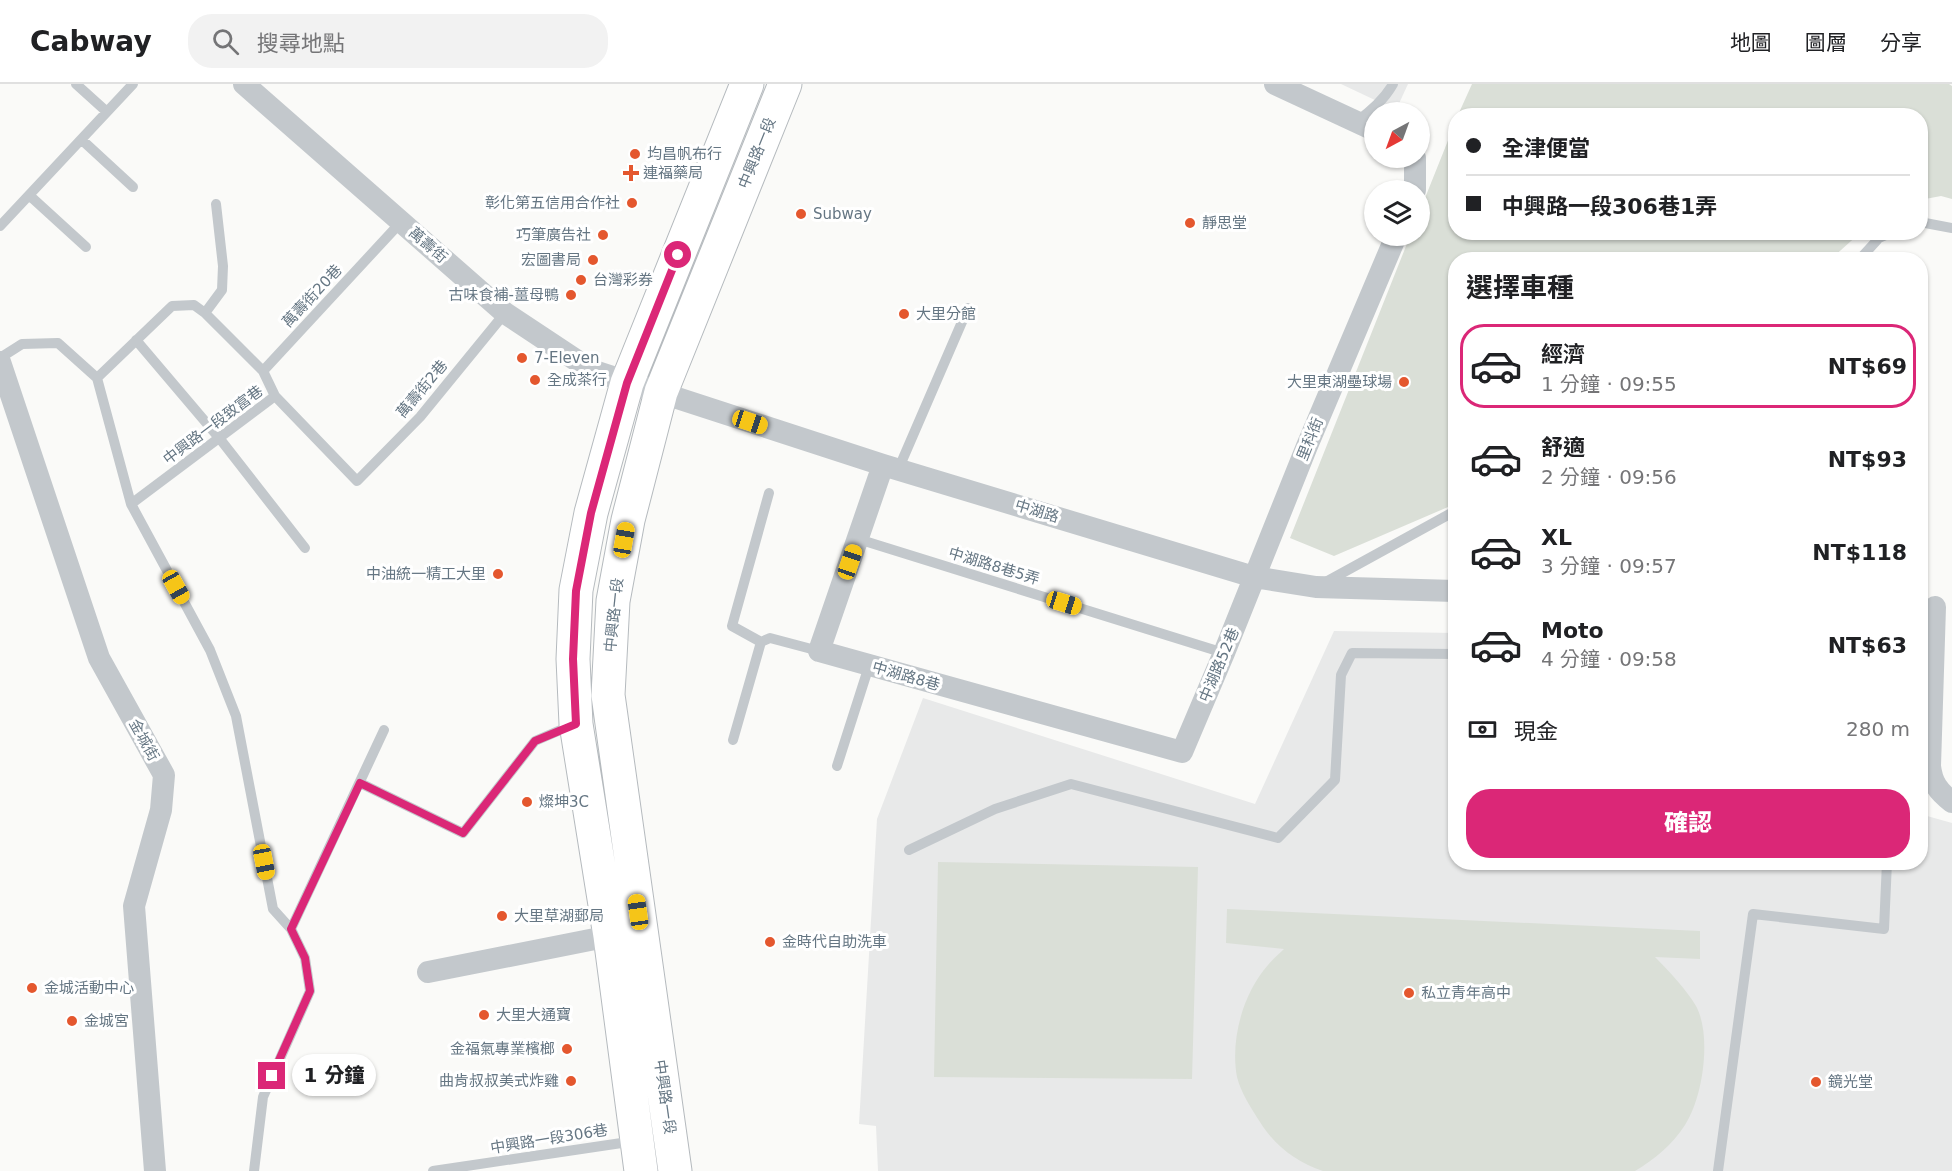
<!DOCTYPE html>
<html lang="zh-TW">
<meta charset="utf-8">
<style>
body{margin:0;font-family:"DejaVu Sans","Noto Sans TC",sans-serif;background:#f2f2f2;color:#202124;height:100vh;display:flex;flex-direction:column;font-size:22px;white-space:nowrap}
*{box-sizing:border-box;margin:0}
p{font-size:20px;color:#757577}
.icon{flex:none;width:33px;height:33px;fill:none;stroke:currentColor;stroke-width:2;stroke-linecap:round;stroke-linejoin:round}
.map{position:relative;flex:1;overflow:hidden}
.panel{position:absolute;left:1448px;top:168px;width:480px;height:618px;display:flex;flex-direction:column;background:#fff;border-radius:24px;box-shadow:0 2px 4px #0004}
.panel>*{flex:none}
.top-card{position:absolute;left:1448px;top:24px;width:480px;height:132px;border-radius:24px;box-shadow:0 2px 4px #0004;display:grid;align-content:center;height:132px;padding:0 18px;background:#fff}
.needle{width:39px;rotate:221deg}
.controls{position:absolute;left:1364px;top:18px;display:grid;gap:12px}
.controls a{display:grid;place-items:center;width:66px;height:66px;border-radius:50%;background:#fff;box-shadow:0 2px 4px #0004;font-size:30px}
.end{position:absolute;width:27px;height:27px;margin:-14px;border:8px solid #db2777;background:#fff;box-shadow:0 0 0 3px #fff}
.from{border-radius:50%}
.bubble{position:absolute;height:42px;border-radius:21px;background:#fff;box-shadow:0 2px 4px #0004;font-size:20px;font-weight:800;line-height:42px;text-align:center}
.car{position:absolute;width:18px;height:36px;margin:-18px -9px;border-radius:8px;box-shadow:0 0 4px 2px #0007;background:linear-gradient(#f5c518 24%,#345 0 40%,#f5c518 0 76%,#345 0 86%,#f5c518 0)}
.top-card b{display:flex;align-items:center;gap:21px;height:57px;font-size:22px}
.top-card b+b{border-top:2px solid #e0e0e0}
.top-card i{width:15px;height:15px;background:#202124}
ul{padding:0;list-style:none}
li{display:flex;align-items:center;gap:18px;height:84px;margin:0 12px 9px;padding:0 6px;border:3px solid transparent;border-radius:24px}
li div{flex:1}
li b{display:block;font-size:22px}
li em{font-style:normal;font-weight:800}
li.current{border-color:#db2777}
li>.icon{width:54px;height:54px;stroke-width:1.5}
h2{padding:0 18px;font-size:27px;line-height:72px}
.pay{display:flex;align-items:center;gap:15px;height:66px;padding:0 18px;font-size:22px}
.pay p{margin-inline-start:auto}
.primary-button{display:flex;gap:12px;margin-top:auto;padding:12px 18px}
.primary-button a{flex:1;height:69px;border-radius:24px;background:#db2777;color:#fff;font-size:24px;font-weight:800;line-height:69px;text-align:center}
header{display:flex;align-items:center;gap:36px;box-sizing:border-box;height:84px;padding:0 30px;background:#fff;border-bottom:2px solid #e0e0e0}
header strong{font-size:28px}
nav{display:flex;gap:33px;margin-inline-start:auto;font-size:21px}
.search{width:420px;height:54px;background:#f2f2f2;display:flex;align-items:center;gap:15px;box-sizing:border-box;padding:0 21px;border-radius:24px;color:#757577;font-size:22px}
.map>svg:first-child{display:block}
</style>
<header>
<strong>Cabway</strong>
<div class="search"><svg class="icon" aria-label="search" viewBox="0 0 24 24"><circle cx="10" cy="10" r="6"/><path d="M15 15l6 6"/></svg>搜尋地點</div>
<nav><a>地圖</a><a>圖層</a><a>分享</a></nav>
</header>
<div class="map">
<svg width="1952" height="1087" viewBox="0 0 1952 1087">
<rect width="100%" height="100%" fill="#fafaf8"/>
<path fill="#e8e9e9" d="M 1341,0 L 1408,0 L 1396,26 Z
M 1334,547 L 1455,549 L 1455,778 L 1920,778 L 1920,730 L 1952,739 L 1952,1087 L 878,1087 L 876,1042 L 859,1040 L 877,735 L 923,614 L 1255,720 Z"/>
<path fill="#dadfd7" d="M 1472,0 L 1949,0 L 1952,2 L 1952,115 L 1941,112 L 1920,116 L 1920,32 L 1458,31 Z
M 1455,39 L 1455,148 L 1860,149 L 1831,175 L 1455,176 L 1455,420 L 1334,472 L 1290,454 L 1410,152 L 1419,152 L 1419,129 Z
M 938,778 L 1198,783 L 1192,995 L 934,993 Z
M 1227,825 L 1700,847 L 1700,875 L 1655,873 C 1669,887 1686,905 1696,922 C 1712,951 1703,1014 1685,1041 C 1672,1061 1655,1075 1635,1087 L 1323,1087 C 1297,1079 1274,1061 1260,1038 C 1251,1024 1241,1009 1237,993 C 1230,956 1243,909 1268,881 C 1273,875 1279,870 1284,865 L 1226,859 Z"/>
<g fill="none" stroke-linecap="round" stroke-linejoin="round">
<g stroke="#b5babe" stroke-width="35">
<path id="primary" d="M 641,1087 L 610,852 L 576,640 L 573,575 L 576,506 L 591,429 L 627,299 L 747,0
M 675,1087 L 608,611 L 613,517 L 628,436 L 661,308 L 785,0"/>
</g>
<path stroke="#c3c8cc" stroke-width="10" d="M 76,0 L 107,28
M 1356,38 C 1371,27 1384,16 1393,0
M 82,56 L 133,103
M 29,111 L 86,163
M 401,138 L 263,287 L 275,312 L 357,397 L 420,333 L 505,229
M 1920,138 L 1952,144
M 0,142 L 133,0
M 1859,176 L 1879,154 L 1893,148
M 205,229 L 222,206 L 223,182 L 216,120
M 136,256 L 220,355 L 305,464
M 0,274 L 22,260 L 58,259 L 97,294
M 898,386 L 968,224
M 131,420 L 275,312
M 858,455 L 1224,569
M 1324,499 L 1455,427
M 761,558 L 732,542 L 769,409
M 733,656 L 761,558 L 770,554 L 819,567
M 837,682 L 869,582
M 360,699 L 463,749 L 535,657 L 572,641
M 909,766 L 995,725 L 1071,700 L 1278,754 L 1335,696 L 1341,591 L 1352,569 L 1455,570
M 291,845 L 384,646
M 254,1087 L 263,1013 L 310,907 L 305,874 L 291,845 L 273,825 L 236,632 L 210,566 L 131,420 L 97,294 L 172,222 L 194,221 L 205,229 L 263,287
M 433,1087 L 635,1057
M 1718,1087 L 1753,830 L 1884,845 L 1887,778"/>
<path stroke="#c3c8cc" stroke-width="22" d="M 244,0 L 505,229 L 591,286 L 883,381 L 1254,493 L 1316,503 L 1455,507
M 1275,0 L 1374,46
M 1415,106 L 1415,74
M 0,278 L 99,574 L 164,691 L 161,726 L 134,822 L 155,1087
M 883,381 L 819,567 L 1182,668 L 1224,569 L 1307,362 L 1396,152
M 1935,523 L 1930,682 C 1932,699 1938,707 1952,718
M 428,888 L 610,852 L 625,851"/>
<use href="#primary" stroke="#fff" stroke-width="33"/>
</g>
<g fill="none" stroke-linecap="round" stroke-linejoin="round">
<path stroke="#db2777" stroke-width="8" d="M 272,992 L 310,907 L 305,874 L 291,845 L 360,699 L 463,749 L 535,657 L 576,640 L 573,575 L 576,507 L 591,429 L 627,299 L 678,171"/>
</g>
<g fill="#e4572e" stroke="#fff" stroke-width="2">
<circle cx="635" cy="70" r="6"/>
<path d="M628 80h6v6h6v6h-6v6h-6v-6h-6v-6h6z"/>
<circle cx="632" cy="119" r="6"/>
<circle cx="801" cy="130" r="6"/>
<circle cx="1190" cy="139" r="6"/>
<circle cx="603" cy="151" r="6"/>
<circle cx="593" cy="176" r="6"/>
<circle cx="581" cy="196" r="6"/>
<circle cx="571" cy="211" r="6"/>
<circle cx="904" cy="230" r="6"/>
<circle cx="522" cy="274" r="6"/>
<circle cx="535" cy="296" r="6"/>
<circle cx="1404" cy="298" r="6"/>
<circle cx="498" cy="490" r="6"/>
<circle cx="527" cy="718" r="6"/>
<circle cx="502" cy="832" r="6"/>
<circle cx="770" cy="858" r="6"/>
<circle cx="32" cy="904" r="6"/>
<circle cx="1409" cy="909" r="6"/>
<circle cx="484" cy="931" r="6"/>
<circle cx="72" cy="937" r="6"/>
<circle cx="567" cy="965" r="6"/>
<circle cx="571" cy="997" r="6"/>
<circle cx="1816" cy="998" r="6"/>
</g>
<g text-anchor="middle" stroke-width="6" stroke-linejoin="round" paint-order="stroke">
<g font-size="15" fill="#657683" stroke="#fff">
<text transform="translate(757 69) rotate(-68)" y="5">中興路一段</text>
<text transform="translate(428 161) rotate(41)" y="5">萬壽街</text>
<text transform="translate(312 212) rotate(-47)" y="5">萬壽街20巷</text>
<text transform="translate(422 305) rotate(-50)" y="5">萬壽街2巷</text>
<text transform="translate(213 341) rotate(-37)" y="5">中興路一段致富巷</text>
<text transform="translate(1310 355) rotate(-68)" y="5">里科街</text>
<text transform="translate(1037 427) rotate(17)" y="5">中湖路</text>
<text transform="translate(994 482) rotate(17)" y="5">中湖路8巷5弄</text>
<text transform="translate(614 531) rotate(-84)" y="5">中興路一段</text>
<text transform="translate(1219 581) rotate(-67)" y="5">中湖路52巷</text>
<text transform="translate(906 592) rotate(16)" y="5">中湖路8巷</text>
<text transform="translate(144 656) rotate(61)" y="5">金城街</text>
<text transform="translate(665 1013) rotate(82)" y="5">中興路一段</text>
<text transform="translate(549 1055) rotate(-9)" y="5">中興路一段306巷</text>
</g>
<g font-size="15" fill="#657683" stroke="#fff" text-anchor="start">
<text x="647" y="75">均昌帆布行</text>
<text x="643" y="94">連福藥局</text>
<text x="620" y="124" text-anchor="end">彰化第五信用合作社</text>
<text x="813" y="135">Subway</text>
<text x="1202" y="144">靜思堂</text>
<text x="591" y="156" text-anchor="end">巧筆廣告社</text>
<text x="581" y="181" text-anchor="end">宏圖書局</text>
<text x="593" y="201">台灣彩券</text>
<text x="559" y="216" text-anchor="end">古味食補-薑母鴨</text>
<text x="916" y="235">大里分館</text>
<text x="534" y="279">7-Eleven</text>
<text x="547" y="301">全成茶行</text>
<text x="1392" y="303" text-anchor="end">大里東湖壘球場</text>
<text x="486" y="495" text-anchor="end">中油統一精工大里</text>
<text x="539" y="723">燦坤3C</text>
<text x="514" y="837">大里草湖郵局</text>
<text x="782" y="863">金時代自助洗車</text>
<text x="44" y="909">金城活動中心</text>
<text x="1421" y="914">私立青年高中</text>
<text x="496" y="936">大里大通寶</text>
<text x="84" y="942">金城宮</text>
<text x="555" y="970" text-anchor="end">金福氣專業檳榔</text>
<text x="559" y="1002" text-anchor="end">曲肯叔叔美式炸雞</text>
<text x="1828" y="1003">鏡光堂</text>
</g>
</g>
</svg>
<div class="controls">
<a><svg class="needle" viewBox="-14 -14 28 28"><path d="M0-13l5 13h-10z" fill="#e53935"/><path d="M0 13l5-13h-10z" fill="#757577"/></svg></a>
<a><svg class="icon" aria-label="layers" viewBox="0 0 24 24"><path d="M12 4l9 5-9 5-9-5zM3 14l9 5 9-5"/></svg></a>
</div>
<i class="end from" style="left:678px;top:171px"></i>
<i class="end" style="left:272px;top:992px"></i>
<div class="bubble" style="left:292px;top:970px;width:84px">1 分鐘</div>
<i class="car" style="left:750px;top:338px;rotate:108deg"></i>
<i class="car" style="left:624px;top:456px;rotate:10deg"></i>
<i class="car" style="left:850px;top:478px;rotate:19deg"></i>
<i class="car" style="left:176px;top:503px;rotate:151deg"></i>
<i class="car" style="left:1064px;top:519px;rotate:107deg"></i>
<i class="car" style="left:264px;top:778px;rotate:169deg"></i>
<i class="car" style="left:638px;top:828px;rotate:352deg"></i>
<div class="top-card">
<b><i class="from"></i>全津便當</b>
<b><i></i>中興路一段306巷1弄</b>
</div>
<section class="panel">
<h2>選擇車種</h2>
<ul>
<li class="current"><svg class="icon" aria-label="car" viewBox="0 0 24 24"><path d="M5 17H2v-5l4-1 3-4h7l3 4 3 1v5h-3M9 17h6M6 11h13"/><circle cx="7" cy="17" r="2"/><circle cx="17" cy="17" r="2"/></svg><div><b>經濟</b><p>1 分鐘 · 09:55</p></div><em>NT$69</em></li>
<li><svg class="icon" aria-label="car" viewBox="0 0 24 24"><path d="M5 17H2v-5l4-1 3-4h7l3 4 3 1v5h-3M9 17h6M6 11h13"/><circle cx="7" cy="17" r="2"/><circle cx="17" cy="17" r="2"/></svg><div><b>舒適</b><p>2 分鐘 · 09:56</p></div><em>NT$93</em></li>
<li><svg class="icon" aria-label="car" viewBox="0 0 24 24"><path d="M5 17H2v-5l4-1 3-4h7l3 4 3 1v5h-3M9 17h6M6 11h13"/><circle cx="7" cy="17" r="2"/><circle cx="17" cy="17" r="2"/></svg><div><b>XL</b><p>3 分鐘 · 09:57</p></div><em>NT$118</em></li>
<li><svg class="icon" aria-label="car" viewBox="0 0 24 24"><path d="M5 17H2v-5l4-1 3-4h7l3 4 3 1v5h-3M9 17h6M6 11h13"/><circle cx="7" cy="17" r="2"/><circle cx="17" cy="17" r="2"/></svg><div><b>Moto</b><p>4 分鐘 · 09:58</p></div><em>NT$63</em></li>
</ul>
<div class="pay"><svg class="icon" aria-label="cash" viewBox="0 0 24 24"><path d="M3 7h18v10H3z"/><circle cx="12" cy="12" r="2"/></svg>現金<p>280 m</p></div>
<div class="primary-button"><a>確認</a></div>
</section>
</div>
